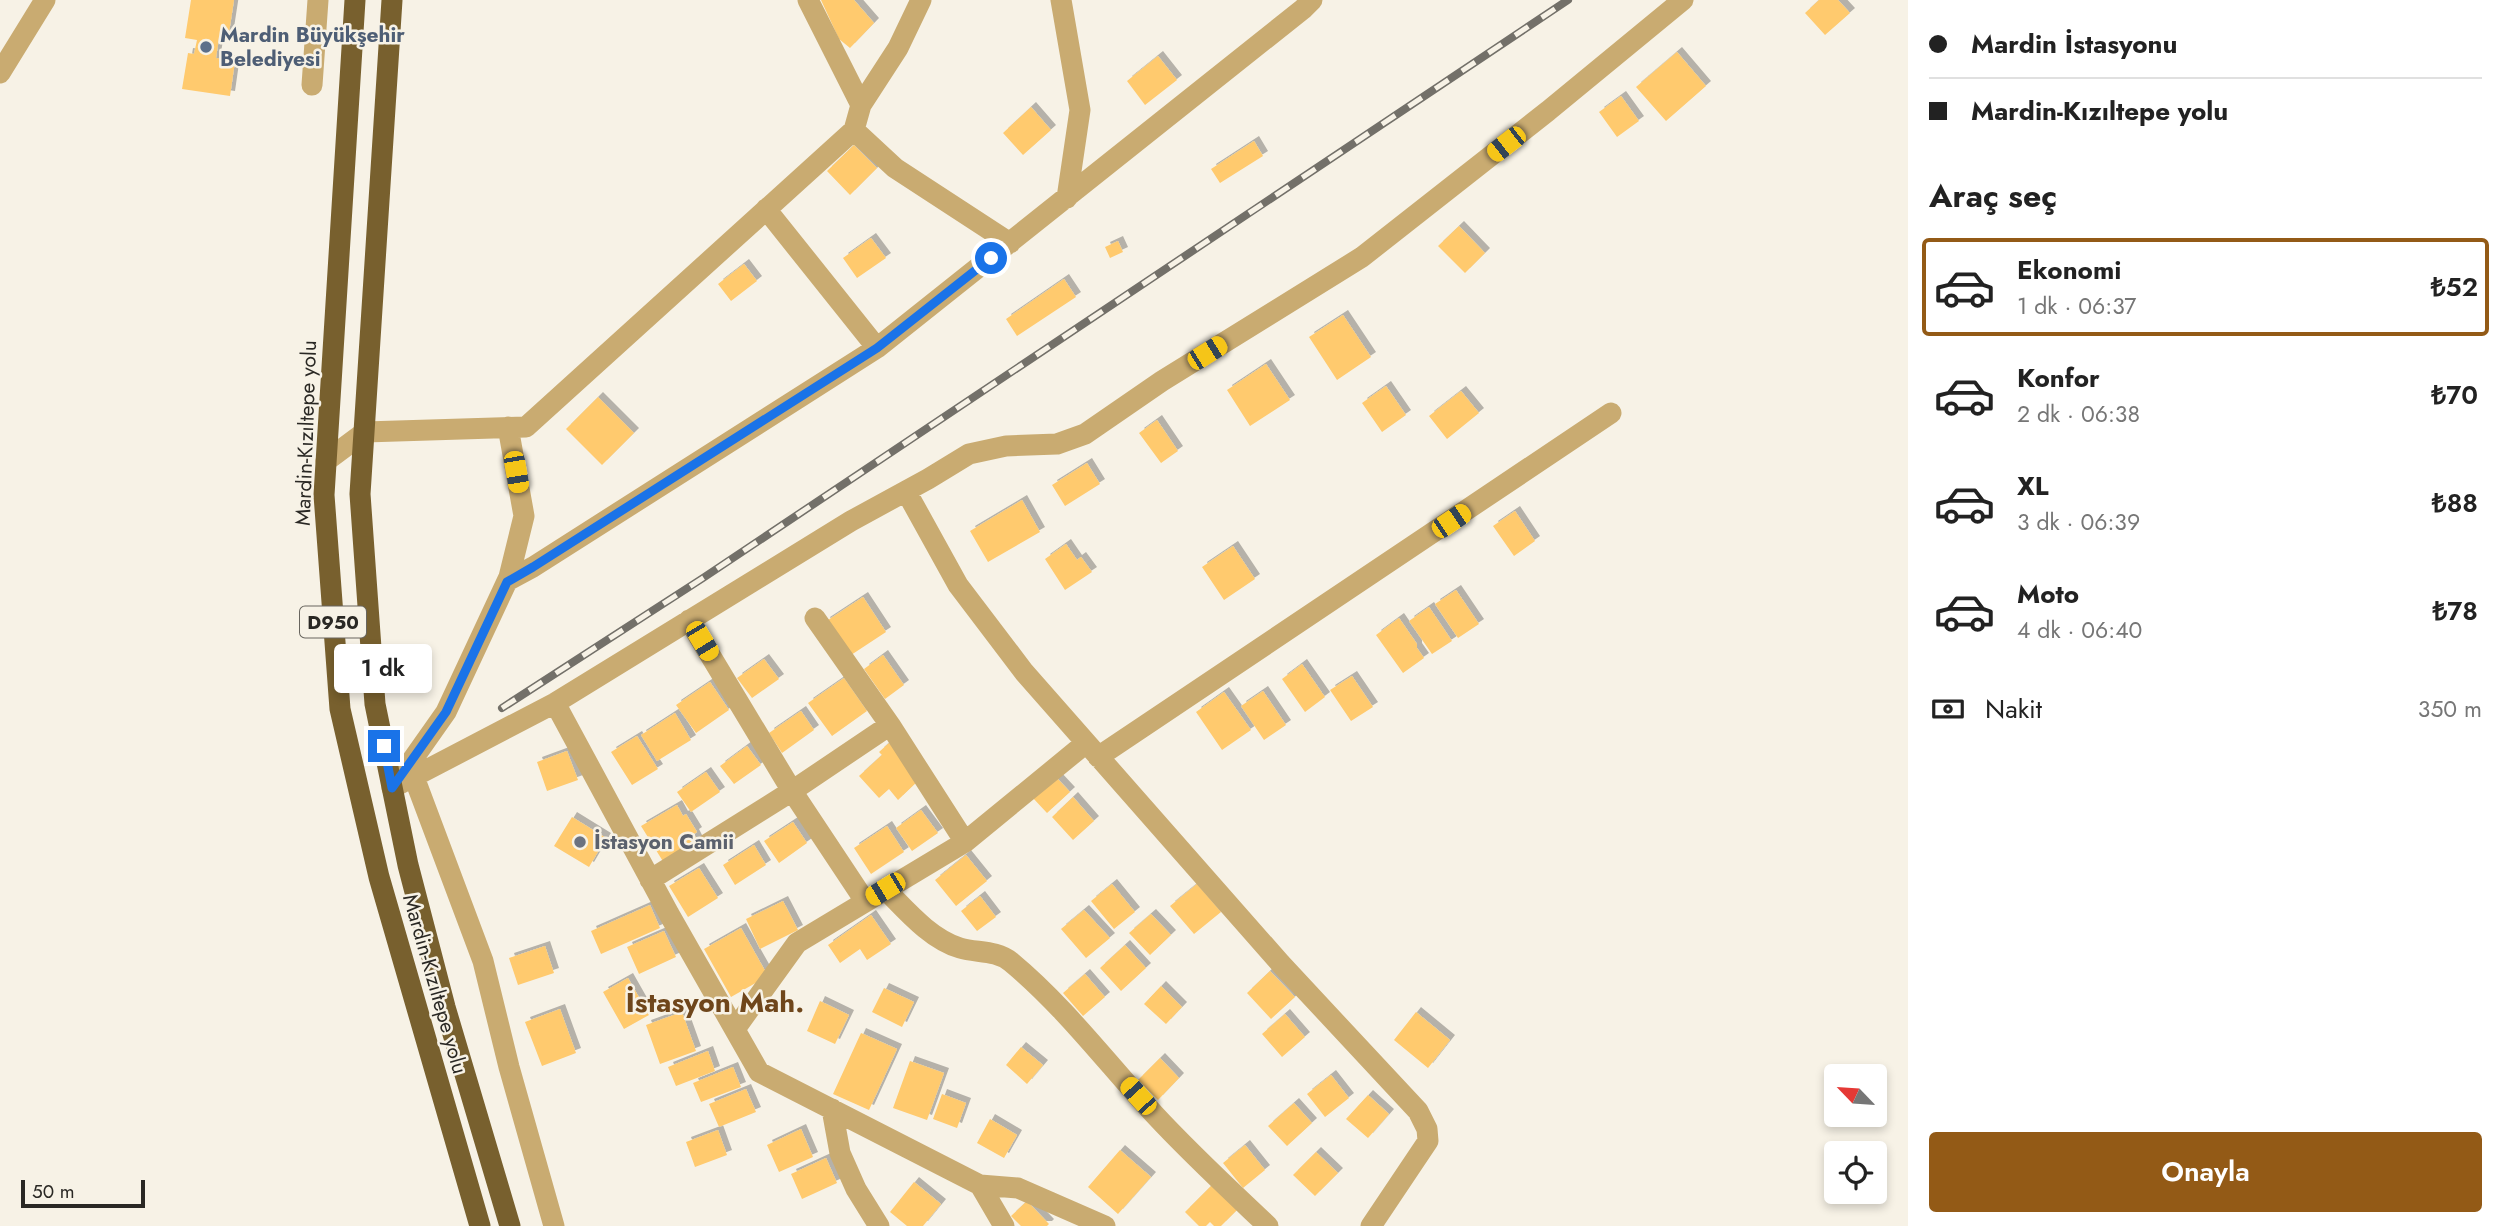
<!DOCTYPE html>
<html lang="tr">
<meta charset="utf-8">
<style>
body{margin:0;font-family:Jost,sans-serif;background:#f6f6f6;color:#222;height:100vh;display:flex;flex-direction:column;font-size:26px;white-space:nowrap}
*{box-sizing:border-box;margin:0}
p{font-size:23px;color:#767676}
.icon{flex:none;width:38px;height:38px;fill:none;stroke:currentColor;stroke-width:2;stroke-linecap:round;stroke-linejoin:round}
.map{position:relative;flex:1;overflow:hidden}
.side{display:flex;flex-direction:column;background:#fff;width:595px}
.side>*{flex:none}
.banner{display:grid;align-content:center;height:154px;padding:0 21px;background:#fff}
.needle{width:46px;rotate:295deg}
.tools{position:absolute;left:1824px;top:1064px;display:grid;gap:14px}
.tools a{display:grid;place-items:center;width:63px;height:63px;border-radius:7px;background:#fff;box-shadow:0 4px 10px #0003;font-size:35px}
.scale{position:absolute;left:21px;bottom:18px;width:124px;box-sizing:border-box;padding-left:7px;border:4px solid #2a2824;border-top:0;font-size:19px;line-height:24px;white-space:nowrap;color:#2a2824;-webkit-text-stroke:5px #f7f2e6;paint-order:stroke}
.end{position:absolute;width:32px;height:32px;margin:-16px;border:9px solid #1a73e8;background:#fff;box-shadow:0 0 0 4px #fff}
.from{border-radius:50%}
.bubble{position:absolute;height:49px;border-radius:7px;background:#fff;box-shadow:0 4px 10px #0003;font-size:23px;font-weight:600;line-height:49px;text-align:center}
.car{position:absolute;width:21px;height:42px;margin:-21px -10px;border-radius:9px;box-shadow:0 0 5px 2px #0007;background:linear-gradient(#f5c518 24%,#345 0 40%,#f5c518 0 76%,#345 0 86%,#f5c518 0)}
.banner b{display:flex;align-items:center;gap:24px;height:66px;font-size:26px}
.banner b+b{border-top:2px solid #e0e0e0}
.banner i{width:18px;height:18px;background:#222}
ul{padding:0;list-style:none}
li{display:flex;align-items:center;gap:21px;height:98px;margin:0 14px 10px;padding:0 7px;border:4px solid transparent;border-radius:7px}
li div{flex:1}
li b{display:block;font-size:26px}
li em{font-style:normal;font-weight:600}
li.current{border-color:#935a16}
li>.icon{width:63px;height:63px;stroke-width:1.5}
h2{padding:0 21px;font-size:32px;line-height:84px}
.pay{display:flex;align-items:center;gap:18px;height:77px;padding:0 21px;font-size:26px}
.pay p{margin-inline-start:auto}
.button{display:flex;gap:14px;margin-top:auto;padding:14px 21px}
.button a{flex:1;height:80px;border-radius:7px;background:#935a16;color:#fff;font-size:28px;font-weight:600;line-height:80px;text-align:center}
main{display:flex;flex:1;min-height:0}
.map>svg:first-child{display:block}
</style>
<main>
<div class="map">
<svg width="1908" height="1226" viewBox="0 0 1908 1226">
<defs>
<filter id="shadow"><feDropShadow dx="5" dy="-5" stdDeviation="0" flood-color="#0004"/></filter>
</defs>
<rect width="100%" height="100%" fill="#f7f2e6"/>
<path fill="#ffca6e" filter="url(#shadow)" d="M 191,0 L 234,0 L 228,39 L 219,38 L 216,58 L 235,61 L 230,96 L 182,89 L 188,53 L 194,54 L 197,40 L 185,38 Z
M 821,0 L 854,0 L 874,23 L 850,48 L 839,39 Z
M 1819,0 L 1838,0 L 1850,13 L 1825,35 L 1805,13 Z
M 1677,52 L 1706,86 L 1666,121 L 1636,87 Z
M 1158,56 L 1177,80 L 1145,105 L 1127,81 Z
M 1621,96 L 1639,121 L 1617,137 L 1599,112 Z
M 1031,107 L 1051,130 L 1023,155 L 1003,133 Z
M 1254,141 L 1263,156 L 1220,183 L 1211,169 Z
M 854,145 L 877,168 L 850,195 L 827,171 Z
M 1459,226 L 1485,253 L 1465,273 L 1438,246 Z
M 871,238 L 886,258 L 857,278 L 843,258 Z
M 1118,241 L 1123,252 L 1110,258 L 1105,247 Z
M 744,264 L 757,281 L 731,301 L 718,284 Z
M 1064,279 L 1076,297 L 1017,336 L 1006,319 Z
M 1343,315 L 1371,357 L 1337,380 L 1309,337 Z
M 1266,364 L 1290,400 L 1250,426 L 1227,390 Z
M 1386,386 L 1406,415 L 1382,432 L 1362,403 Z
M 1461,391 L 1479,413 L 1447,439 L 1429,416 Z
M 598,397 L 634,433 L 602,465 L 566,429 Z
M 1157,420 L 1178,451 L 1161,463 L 1139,433 Z
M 1087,463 L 1100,484 L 1065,506 L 1052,485 Z
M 1022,500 L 1040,532 L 988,562 L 970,531 Z
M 1515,511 L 1535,541 L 1514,556 L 1493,526 Z
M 1066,544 L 1077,560 L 1081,557 L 1092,572 L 1065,590 L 1045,559 Z
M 1233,546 L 1255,579 L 1224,600 L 1202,567 Z
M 1456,590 L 1479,624 L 1458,638 L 1435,604 Z
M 863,597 L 886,632 L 848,657 L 825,622 Z
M 1429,607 L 1452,641 L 1432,654 L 1409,621 Z
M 1399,618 L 1417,644 L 1417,648 L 1424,658 L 1403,673 L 1376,635 Z
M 883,655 L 904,685 L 885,699 L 864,669 Z
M 764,659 L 779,679 L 752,698 L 737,678 Z
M 1302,664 L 1325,697 L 1305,712 L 1282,679 Z
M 1352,676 L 1373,707 L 1351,721 L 1330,690 Z
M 844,678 L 867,711 L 832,736 L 808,703 Z
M 710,682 L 729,710 L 696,733 L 676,705 Z
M 1263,691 L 1286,725 L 1264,740 L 1241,706 Z
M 1224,692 L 1251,730 L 1222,750 L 1196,712 Z
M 801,711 L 814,730 L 782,753 L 769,733 Z
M 675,713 L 691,740 L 657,761 L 641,735 Z
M 637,736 L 658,769 L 632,785 L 611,752 Z
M 889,743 L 921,778 L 898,800 L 889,789 L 879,798 L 859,776 L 882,755 L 879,752 Z
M 747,746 L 761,765 L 734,784 L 720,766 Z
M 567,751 L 578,780 L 547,791 L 537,762 Z
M 706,772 L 720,792 L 691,812 L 677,792 Z
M 1055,776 L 1070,792 L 1047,813 L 1032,797 Z
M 1073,797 L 1094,821 L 1073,840 L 1052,817 Z
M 677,805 L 683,816 L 686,814 L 697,832 L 694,834 L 698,842 L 664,863 L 641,826 Z
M 921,810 L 938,833 L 912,851 L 896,828 Z
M 572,817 L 606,838 L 589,867 L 554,846 Z
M 793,822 L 807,843 L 779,863 L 764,841 Z
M 887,826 L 904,852 L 871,874 L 854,848 Z
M 754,845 L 766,865 L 735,885 L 723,865 Z
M 966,855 L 987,881 L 956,906 L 935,880 Z
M 699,868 L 718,898 L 688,917 L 669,886 Z
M 1112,884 L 1135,912 L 1114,929 L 1091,901 Z
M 1197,884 L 1221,912 L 1194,934 L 1170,906 Z
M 980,896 L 996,917 L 977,931 L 961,911 Z
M 783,901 L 798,930 L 760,949 L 746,919 Z
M 650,905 L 660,928 L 601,954 L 591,931 Z
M 1084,910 L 1110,938 L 1086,958 L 1061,929 Z
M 1151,914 L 1171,935 L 1150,955 L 1129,933 Z
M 871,915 L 891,944 L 867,960 L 860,949 L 840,963 L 828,945 Z
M 741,928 L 768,976 L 731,997 L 704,949 Z
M 664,931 L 676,957 L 639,974 L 627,947 Z
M 1125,945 L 1146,968 L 1121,991 L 1100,968 Z
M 545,946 L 554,973 L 518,985 L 509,958 Z
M 1270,971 L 1295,997 L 1271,1019 L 1247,993 Z
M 1085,974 L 1105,997 L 1083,1016 L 1063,993 Z
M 628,978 L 649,1015 L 624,1029 L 603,992 Z
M 1161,986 L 1182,1007 L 1166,1024 L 1144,1004 Z
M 884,988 L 914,1002 L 902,1027 L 872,1012 Z
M 820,1001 L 849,1015 L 835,1044 L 807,1031 Z
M 560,1009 L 576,1053 L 542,1066 L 525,1022 Z
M 682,1012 L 696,1051 L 660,1064 L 646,1025 Z
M 1416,1012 L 1450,1040 L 1428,1068 L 1394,1040 Z
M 1285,1014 L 1305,1037 L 1282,1057 L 1262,1034 Z
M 861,1033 L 897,1049 L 869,1110 L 833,1094 Z
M 1021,1047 L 1043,1065 L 1027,1084 L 1006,1065 Z
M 708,1051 L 715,1071 L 676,1086 L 668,1067 Z
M 1160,1058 L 1179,1078 L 1158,1100 L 1138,1080 Z
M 910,1061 L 944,1073 L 927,1120 L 893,1108 Z
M 733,1067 L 741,1087 L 701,1102 L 693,1083 Z
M 1331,1075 L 1349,1098 L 1325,1117 L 1307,1094 Z
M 746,1089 L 756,1112 L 719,1127 L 709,1104 Z
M 942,1094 L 966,1103 L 957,1128 L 933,1119 Z
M 1368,1095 L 1389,1114 L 1368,1138 L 1346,1119 Z
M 1294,1103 L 1312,1123 L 1287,1146 L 1268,1126 Z
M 990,1119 L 1017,1135 L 1004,1158 L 977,1143 Z
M 801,1129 L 813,1157 L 779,1172 L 767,1145 Z
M 718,1130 L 727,1155 L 695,1167 L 686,1142 Z
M 1245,1145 L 1265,1170 L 1243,1188 L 1223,1163 Z
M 1120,1150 L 1151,1177 L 1118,1214 L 1088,1187 Z
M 1316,1152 L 1338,1173 L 1315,1196 L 1293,1175 Z
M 826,1158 L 837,1183 L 802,1199 L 791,1174 Z
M 914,1182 L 941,1204 L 923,1226 L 907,1226 L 890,1212 Z
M 1212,1185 L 1237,1210 L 1221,1226 L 1214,1226 L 1210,1222 L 1206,1226 L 1199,1226 L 1185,1212 Z
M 1027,1201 L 1049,1224 L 1047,1226 L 1021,1226 L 1011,1216 Z"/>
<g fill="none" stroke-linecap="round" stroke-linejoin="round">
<path stroke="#c9ab71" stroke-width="21" d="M 1061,0 L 1080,110 L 1067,198
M 0,73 L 45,0
M 312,85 L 318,0
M 861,105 L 898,48 L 921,0
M 854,130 L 895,168 L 1010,243
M 766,209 L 877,348
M 326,461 L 365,432 L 526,427 L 854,130 L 861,105 L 808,0
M 906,491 L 958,585 L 1024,672 L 1281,964 L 1418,1111 L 1427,1129 L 1428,1141 L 1371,1226
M 507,581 L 533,567 L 877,348 L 1303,9 L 1312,0
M 815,618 L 890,725 L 965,842
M 689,620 L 792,791 L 865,901
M 555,703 L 669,914 L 759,1072 L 980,1185 L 1004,1226
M 1098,757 L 1611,413
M 414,777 L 483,961 L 509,1067 L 554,1226
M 396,783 L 446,712 L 509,577 L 524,516 L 508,427
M 392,788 L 555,703 L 851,521 L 928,479 L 969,454 L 1006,446 L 1057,444 L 1085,434 L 1162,381 L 1362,257 L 1548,111 L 1683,0
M 650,880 L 792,791 L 890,725
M 885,889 C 906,910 930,939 960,948 C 977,953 996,950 1011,962 C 1064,1006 1107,1063 1154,1114 C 1190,1153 1229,1189 1268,1226
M 735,1029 L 797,943 L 965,842 L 1086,743
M 832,1109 L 840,1153 L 856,1189 L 879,1226
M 980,1185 L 1018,1188 L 1105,1226"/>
<path stroke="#78602e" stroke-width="21" d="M 355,0 L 324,495 L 340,709 L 379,877 L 480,1226
M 392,0 L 360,494 L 375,704 L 408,865 L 445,1007 L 510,1226"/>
<g stroke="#737069" stroke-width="8">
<path id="rail" d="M 502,708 L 703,578 L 1568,0"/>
</g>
<use href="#rail" stroke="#f7f2e6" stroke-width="5" stroke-dasharray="16" stroke-linecap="butt"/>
</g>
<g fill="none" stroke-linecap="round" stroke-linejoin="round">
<path stroke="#1a73e8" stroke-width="9" d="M 384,746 L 392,788 L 446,712 L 507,582 L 533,567 L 877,348 L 991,258"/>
</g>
<circle fill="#5c6f8a" stroke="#f7f2e6" stroke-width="2.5" cx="206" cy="47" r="7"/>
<circle fill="#6b7280" stroke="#f7f2e6" stroke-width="2.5" cx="580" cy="842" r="7"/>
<g text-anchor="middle" stroke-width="5" stroke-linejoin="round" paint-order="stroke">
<rect fill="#f7f2e6" stroke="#68655e" stroke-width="2" x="300" y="606.5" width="66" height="31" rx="5"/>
<g font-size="19" font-weight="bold" fill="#2a2824">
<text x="333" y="629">D950</text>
</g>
<g font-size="21" font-weight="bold" fill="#4e5e75" stroke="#f7f2e6" text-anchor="start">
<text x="220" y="42">Mardin Büyükşehir<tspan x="220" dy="24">Belediyesi</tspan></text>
</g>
<g font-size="21" fill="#2a2824" stroke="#f7f2e6">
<text transform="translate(306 433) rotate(-88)" y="7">Mardin-Kızıltepe yolu</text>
<text transform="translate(435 984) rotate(74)" y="7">Mardin-Kızıltepe yolu</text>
</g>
<g font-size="21" font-weight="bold" fill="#5b616d" stroke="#f7f2e6" text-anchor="start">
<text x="594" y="849">İstasyon Camii</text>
</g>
<g font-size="28" font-weight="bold" fill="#6f461b" stroke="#f7f2e6">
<text x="715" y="1012">İstasyon Mah.</text>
</g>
</g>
</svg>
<div class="tools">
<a><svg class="needle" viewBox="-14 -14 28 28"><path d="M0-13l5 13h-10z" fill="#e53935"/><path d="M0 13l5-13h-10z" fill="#767676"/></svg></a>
<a><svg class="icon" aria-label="locate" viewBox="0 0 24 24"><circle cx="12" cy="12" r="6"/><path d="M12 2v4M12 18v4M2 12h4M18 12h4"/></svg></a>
</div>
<div class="scale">50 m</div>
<i class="end from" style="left:991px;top:258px"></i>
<i class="end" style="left:384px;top:746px"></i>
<div class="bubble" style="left:334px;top:644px;width:98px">1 dk</div>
<i class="car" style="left:1506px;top:144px;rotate:232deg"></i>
<i class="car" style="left:1207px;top:353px;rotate:58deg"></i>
<i class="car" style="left:516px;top:472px;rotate:170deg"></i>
<i class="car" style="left:1451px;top:521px;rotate:56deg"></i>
<i class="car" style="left:702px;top:641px;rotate:149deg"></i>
<i class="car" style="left:885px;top:889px;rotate:239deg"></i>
<i class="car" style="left:1138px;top:1096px;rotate:318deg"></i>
</div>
<section class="side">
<div class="banner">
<b><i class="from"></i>Mardin İstasyonu</b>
<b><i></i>Mardin-Kızıltepe yolu</b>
</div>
<h2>Araç seç</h2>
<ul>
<li class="current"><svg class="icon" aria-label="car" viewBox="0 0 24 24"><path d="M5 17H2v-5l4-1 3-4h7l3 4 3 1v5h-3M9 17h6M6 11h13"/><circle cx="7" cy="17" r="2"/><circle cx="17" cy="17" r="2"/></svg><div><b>Ekonomi</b><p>1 dk · 06:37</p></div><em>₺52</em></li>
<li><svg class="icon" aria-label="car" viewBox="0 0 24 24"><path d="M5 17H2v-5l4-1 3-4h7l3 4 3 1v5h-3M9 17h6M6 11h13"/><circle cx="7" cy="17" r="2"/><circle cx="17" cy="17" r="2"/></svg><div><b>Konfor</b><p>2 dk · 06:38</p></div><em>₺70</em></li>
<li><svg class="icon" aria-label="car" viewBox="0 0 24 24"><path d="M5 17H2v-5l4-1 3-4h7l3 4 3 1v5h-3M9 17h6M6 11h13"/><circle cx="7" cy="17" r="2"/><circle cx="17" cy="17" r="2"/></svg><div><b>XL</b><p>3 dk · 06:39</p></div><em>₺88</em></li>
<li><svg class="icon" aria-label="car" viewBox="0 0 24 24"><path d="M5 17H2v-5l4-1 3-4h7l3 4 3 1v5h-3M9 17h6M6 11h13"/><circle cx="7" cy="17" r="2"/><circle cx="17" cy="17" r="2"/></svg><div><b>Moto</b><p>4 dk · 06:40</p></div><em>₺78</em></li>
</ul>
<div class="pay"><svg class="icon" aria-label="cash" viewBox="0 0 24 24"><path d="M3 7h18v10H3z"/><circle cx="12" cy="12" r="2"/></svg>Nakit<p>350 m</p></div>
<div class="button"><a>Onayla</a></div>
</section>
</main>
